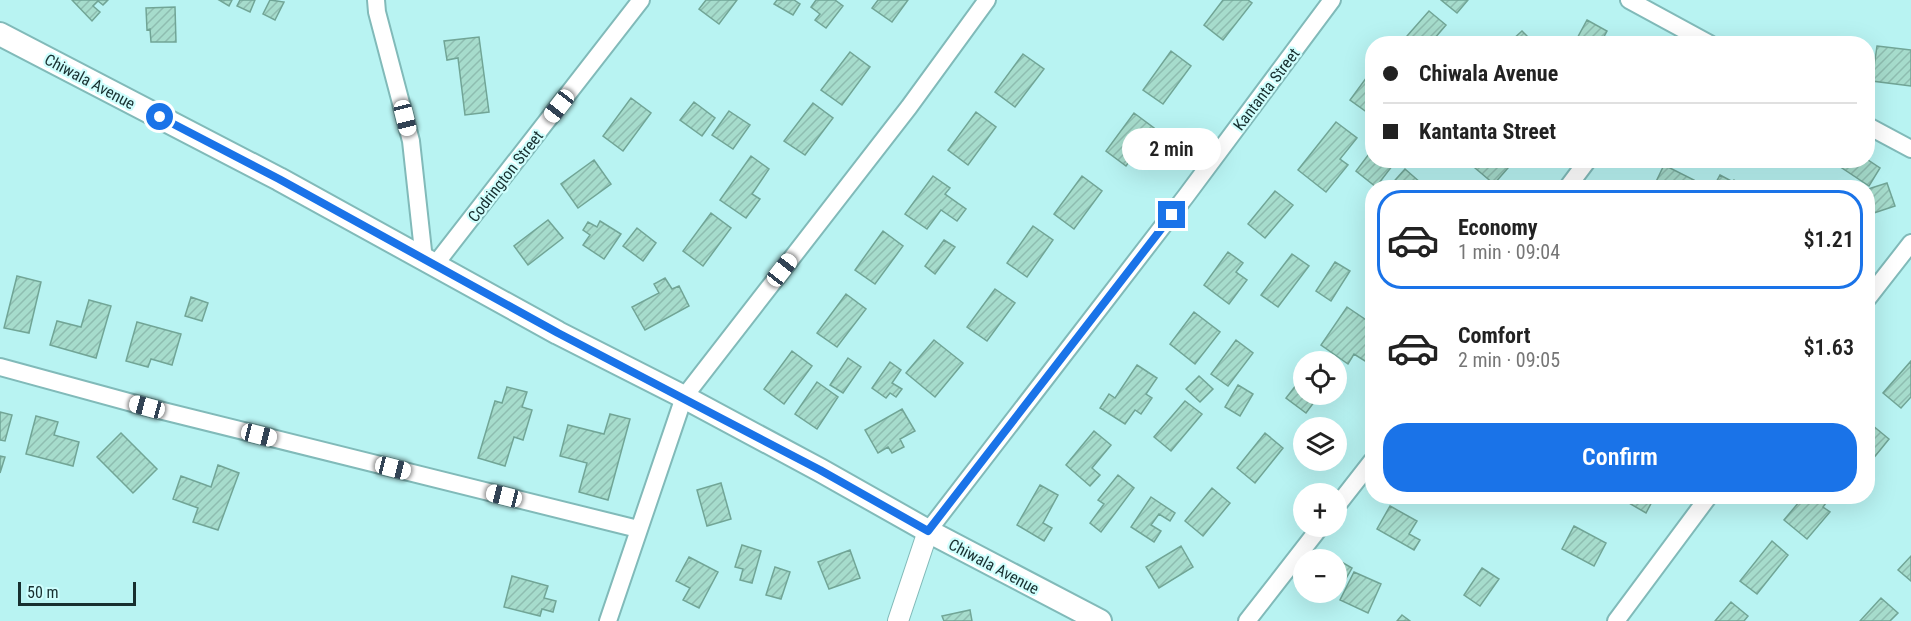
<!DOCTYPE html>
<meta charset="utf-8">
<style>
body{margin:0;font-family:"Roboto Condensed",sans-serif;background:#f2f2f2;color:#222;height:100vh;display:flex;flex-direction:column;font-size:22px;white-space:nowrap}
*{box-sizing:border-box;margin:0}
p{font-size:20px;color:#767676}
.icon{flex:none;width:33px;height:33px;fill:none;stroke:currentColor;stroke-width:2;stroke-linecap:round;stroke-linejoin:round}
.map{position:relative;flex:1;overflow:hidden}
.drawer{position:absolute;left:1365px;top:180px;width:510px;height:324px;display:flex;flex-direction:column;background:#fff;border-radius:24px;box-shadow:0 6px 24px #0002}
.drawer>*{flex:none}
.hud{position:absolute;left:1365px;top:36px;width:510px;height:132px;border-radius:24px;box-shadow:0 6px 24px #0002;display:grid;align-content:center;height:132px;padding:0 18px;background:#fff}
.buttons{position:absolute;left:1293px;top:351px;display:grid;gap:12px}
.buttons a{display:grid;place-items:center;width:54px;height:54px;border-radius:50%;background:#fff;box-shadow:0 6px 24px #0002;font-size:30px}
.scale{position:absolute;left:18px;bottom:15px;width:118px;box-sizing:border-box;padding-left:6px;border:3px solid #172f2f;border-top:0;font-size:16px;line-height:21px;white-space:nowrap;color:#172f2f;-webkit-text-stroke:4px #cffefd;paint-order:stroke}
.end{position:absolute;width:27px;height:27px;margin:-14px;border:8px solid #1a73e8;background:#fff;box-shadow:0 0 0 3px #fff}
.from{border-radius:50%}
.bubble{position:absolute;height:42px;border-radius:21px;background:#fff;box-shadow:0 6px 24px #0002;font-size:20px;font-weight:600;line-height:42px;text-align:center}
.car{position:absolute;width:18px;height:36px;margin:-18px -9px;border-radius:8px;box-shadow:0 0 4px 2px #0007;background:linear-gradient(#fff 24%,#345 0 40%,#fff 0 76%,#345 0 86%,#fff 0)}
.hud b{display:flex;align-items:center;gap:21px;height:57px;font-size:22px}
.hud b+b{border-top:2px solid #e0e0e0}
.hud i{width:15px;height:15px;background:#222}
ul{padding:10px 0 0;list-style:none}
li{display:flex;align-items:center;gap:18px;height:99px;margin:0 12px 9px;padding:0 6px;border:3px solid transparent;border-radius:24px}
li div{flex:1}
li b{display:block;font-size:22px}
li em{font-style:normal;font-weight:600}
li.active{border-color:#1a73e8}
li>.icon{width:54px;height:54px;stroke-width:1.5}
.primary-button{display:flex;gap:12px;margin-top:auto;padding:12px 18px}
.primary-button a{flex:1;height:69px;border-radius:24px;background:#1a73e8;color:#fff;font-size:24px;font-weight:600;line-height:69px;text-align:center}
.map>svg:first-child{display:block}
</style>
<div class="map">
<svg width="1911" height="621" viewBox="0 0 1911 621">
<defs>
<pattern id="building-hatch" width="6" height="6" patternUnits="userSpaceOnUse" patternTransform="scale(1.5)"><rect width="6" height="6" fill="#a6dccc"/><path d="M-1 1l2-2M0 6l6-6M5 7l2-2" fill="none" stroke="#8ebdb0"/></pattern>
</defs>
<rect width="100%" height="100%" fill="#b8f3f2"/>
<path fill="url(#building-hatch)" stroke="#71a596" stroke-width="1.5" d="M 72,0 L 108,0 L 103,5 L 98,1 L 93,6 L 100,12 L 92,21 Z
M 219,0 L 232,0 L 229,6 Z
M 240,0 L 255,0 L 250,12 L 237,6 Z
M 270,0 L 284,2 L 275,20 L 263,14 Z
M 706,0 L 737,0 L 719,24 L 699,9 Z
M 777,0 L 794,0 L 800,4 L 793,15 L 774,4 Z
M 816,0 L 835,0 L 843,6 L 826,28 L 815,20 L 820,14 L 811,7 Z
M 878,0 L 908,0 L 892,22 L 872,8 Z
M 1223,0 L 1248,0 L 1252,3 L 1223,40 L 1204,25 Z
M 1441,0 L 1468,0 L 1457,13 Z
M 175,7 L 176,42 L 151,42 L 150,29 L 147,30 L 146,8 Z
M 1429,11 L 1446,25 L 1434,39 L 1440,44 L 1400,44 Z
M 1587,20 L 1607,31 L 1600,44 L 1574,44 Z
M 1522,31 L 1535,44 L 1511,44 L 1510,42 Z
M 479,37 L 489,112 L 465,115 L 458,58 L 447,60 L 444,41 Z
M 1877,46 L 1911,50 L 1911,86 L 1872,81 Z
M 1171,51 L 1191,66 L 1163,104 L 1143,90 Z
M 850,52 L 870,67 L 842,105 L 821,90 Z
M 1023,54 L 1044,69 L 1015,107 L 995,92 Z
M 1372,70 L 1372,108 L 1368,113 L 1350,100 Z
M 631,98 L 651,113 L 623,151 L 603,136 Z
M 694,102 L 715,118 L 702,136 L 680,120 Z
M 813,103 L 833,118 L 805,155 L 784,141 Z
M 729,111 L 750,125 L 733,149 L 712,135 Z
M 976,112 L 996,127 L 968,165 L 948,150 Z
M 1134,113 L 1154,128 L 1126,166 L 1106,151 Z
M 1336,122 L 1357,138 L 1340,159 L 1348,165 L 1326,192 L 1298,170 Z
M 1372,150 L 1372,160 L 1396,161 L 1376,187 L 1356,171 Z
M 751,156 L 769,169 L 752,194 L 760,199 L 746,218 L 720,200 Z
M 594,160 L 611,184 L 578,208 L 561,184 Z
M 1482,160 L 1515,160 L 1494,184 L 1475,168 Z
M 1830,160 L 1868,160 L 1880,168 L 1869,186 Z
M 1664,165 L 1694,180 L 1690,188 L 1653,188 Z
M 1405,169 L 1421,183 L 1417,188 L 1388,188 Z
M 1720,175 L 1733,182 L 1734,180 L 1746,188 L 1713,188 Z
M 933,176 L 950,188 L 945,194 L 966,209 L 957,221 L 941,210 L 927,229 L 905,214 Z
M 1082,176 L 1102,191 L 1074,229 L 1054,214 Z
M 1887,183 L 1895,206 L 1868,215 L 1868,189 Z
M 1275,191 L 1293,205 L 1265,238 L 1248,224 Z
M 711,213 L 731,228 L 703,266 L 683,251 Z
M 548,220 L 563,238 L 528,265 L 514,246 Z
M 600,221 L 621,234 L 604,259 L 583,245 L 590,235 L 583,230 L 588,222 L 597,227 Z
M 1033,226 L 1053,240 L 1027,277 L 1007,263 Z
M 637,228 L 656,243 L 643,261 L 623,246 Z
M 883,231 L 903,246 L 875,284 L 855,270 Z
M 944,240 L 955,247 L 935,274 L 925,266 Z
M 1228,252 L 1243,263 L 1236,272 L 1247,280 L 1229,304 L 1204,285 Z
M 1292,254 L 1309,266 L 1278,307 L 1261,295 Z
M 1335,262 L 1350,271 L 1331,301 L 1316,291 Z
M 17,276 L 41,282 L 29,333 L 4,328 Z
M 665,278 L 672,289 L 679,286 L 689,306 L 645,330 L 632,307 L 659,293 L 654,284 Z
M 995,289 L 1015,303 L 987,341 L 967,327 Z
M 846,294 L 866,309 L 837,347 L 817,333 Z
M 191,297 L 208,303 L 202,321 L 185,316 Z
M 89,300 L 111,306 L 96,358 L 50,345 L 57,321 L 81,327 Z
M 1347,307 L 1372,324 L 1372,351 L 1365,361 L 1354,354 L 1348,364 L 1321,345 Z
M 1194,312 L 1220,332 L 1195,364 L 1170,344 Z
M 137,322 L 181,334 L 172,365 L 151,359 L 148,367 L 126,361 Z
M 934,340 L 963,363 L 935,397 L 906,373 Z
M 1236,340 L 1253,353 L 1228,386 L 1211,374 Z
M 792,351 L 812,366 L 784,404 L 764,389 Z
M 848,358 L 861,367 L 843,393 L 830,385 Z
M 1911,361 L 1911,397 L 1901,408 L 1883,393 Z
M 890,362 L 901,370 L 892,383 L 902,389 L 896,397 L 890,393 L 886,398 L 872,388 Z
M 1137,365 L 1157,378 L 1146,394 L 1152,398 L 1141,414 L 1135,410 L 1125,424 L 1100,408 L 1109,394 L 1115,398 Z
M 1304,375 L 1304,394 L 1320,394 L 1306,413 L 1286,398 Z
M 1199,376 L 1213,389 L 1200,402 L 1186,389 Z
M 817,382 L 838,397 L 817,429 L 795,414 Z
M 1238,385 L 1253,394 L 1240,416 L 1225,407 Z
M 507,387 L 527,392 L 522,407 L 532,410 L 523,440 L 514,437 L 505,466 L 478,458 L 495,401 L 502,403 Z
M 1185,401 L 1202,414 L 1171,451 L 1154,437 Z
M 902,409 L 915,431 L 900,439 L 904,447 L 892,453 L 888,447 L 878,453 L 865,430 Z
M 0,412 L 12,415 L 5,441 L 0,440 Z
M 610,414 L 630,419 L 608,500 L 579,492 L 587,463 L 560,456 L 568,425 L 604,434 Z
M 36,416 L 58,422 L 54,435 L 79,442 L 73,466 L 26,454 Z
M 1872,425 L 1889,439 L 1868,465 L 1868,431 Z
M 1094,431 L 1111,445 L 1092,468 L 1100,475 L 1090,486 L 1066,465 Z
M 121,433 L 157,469 L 133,493 L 97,457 Z
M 1265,433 L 1283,448 L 1255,483 L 1237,468 Z
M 0,456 L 5,457 L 0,473 Z
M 218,465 L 239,473 L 218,530 L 193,522 L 198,508 L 173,499 L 181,476 L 211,487 Z
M 1118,475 L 1134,488 L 1101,532 L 1090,523 L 1104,504 L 1098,500 Z
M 721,483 L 731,519 L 707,526 L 697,490 Z
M 1040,485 L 1058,495 L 1043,523 L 1052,528 L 1044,541 L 1017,525 Z
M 1212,488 L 1230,503 L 1203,536 L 1185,521 Z
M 1617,496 L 1655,496 L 1646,513 Z
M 1804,496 L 1831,496 L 1823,507 L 1830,512 L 1807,539 L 1784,520 Z
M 1151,497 L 1175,513 L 1170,521 L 1159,514 L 1151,525 L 1161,531 L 1154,542 L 1131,527 Z
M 1390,506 L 1417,521 L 1409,534 L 1420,540 L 1414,550 L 1377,529 Z
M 1574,526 L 1606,543 L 1594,566 L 1562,549 Z
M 1772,541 L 1788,555 L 1757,594 L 1740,581 Z
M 742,545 L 761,551 L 752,583 L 740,580 L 743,569 L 735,567 Z
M 1181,546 L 1193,567 L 1159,588 L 1146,567 Z
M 850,550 L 860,578 L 829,589 L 818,562 Z
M 1911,556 L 1911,581 L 1898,570 Z
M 689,557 L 718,572 L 699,608 L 683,600 L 690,588 L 676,581 Z
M 1333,557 L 1352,568 L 1336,596 L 1329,592 L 1336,592 L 1336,560 L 1331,560 Z
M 775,567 L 790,572 L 781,599 L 766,595 Z
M 1482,568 L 1499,579 L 1480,606 L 1464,595 Z
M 1354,572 L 1381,584 L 1368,613 L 1340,600 Z
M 512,576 L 548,586 L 544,598 L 556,601 L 553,612 L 542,609 L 540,616 L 504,607 Z
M 1881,598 L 1898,613 L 1890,621 L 1860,621 Z
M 1731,602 L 1748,616 L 1744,621 L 1715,621 Z
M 970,610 L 972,621 L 944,621 L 942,616 Z
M 1402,615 L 1410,621 L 1397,621 Z"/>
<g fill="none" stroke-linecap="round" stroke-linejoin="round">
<g stroke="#81bab9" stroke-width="20">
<path id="minor" d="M 376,0 L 377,12 L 411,141 L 424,260
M 1629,0 L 1710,44
M 1868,126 L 1911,149
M 1567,188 L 1588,160
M 434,266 L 641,0
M 1868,298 L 1911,243
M 0,367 L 147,407 L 638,529
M 1336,507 L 1372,461
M 928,531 L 1186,196 L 1332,0
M 608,621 L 684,397 L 909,107 L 987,0
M 1247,621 L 1321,526
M 1616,621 L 1709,496"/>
</g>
<g stroke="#81bab9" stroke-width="22">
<path id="tertiary" d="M 898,621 L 928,531"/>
</g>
<g stroke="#81bab9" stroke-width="26">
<path id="secondary" d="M 0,34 L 279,179 L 558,333 L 684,397 L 820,470 L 928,531 L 1100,621"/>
</g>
<use href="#minor" stroke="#fff" stroke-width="16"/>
<use href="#tertiary" stroke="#fff" stroke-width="20"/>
<use href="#secondary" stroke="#fff" stroke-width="22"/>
</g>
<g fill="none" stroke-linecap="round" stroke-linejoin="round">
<path stroke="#1a73e8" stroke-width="8" d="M 160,117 L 279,179 L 558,333 L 820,470 L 928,531 L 1172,215"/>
</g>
<g text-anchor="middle" stroke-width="4.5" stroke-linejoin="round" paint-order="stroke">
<g font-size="16" fill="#172f2f" stroke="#cffefd">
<text transform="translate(90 81) rotate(28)" y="6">Chiwala Avenue</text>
<text transform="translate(1266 89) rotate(-53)" y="6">Kantanta Street</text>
<text transform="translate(505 176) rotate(-52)" y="6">Codrington Street</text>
<text transform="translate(994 566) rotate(28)" y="6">Chiwala Avenue</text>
</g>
</g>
</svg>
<div class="buttons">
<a><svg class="icon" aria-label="locate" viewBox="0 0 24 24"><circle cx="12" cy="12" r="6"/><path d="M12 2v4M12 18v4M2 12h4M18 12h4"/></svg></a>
<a><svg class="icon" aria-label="layers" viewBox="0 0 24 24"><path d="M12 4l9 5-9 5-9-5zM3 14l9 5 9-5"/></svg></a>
<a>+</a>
<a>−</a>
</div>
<div class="scale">50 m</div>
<i class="end from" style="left:160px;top:117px"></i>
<i class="end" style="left:1172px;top:215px"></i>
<div class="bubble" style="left:1122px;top:128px;width:99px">2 min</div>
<i class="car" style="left:559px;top:106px;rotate:218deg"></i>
<i class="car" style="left:405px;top:118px;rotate:166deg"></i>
<i class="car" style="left:782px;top:270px;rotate:38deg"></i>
<i class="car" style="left:147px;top:407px;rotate:285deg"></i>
<i class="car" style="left:259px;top:435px;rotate:104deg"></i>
<i class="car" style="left:393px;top:468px;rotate:104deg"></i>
<i class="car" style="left:504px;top:496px;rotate:284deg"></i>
<div class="hud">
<b><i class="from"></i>Chiwala Avenue</b>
<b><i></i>Kantanta Street</b>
</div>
<section class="drawer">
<ul>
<li class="active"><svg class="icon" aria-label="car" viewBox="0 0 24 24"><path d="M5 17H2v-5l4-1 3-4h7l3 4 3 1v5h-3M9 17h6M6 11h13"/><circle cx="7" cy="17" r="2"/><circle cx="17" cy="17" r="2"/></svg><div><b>Economy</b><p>1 min · 09:04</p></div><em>$1.21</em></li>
<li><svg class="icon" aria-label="car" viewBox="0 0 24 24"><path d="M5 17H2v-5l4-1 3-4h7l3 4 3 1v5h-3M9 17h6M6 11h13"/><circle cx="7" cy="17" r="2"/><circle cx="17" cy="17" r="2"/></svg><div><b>Comfort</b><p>2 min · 09:05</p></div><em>$1.63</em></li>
</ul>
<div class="primary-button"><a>Confirm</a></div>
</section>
</div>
